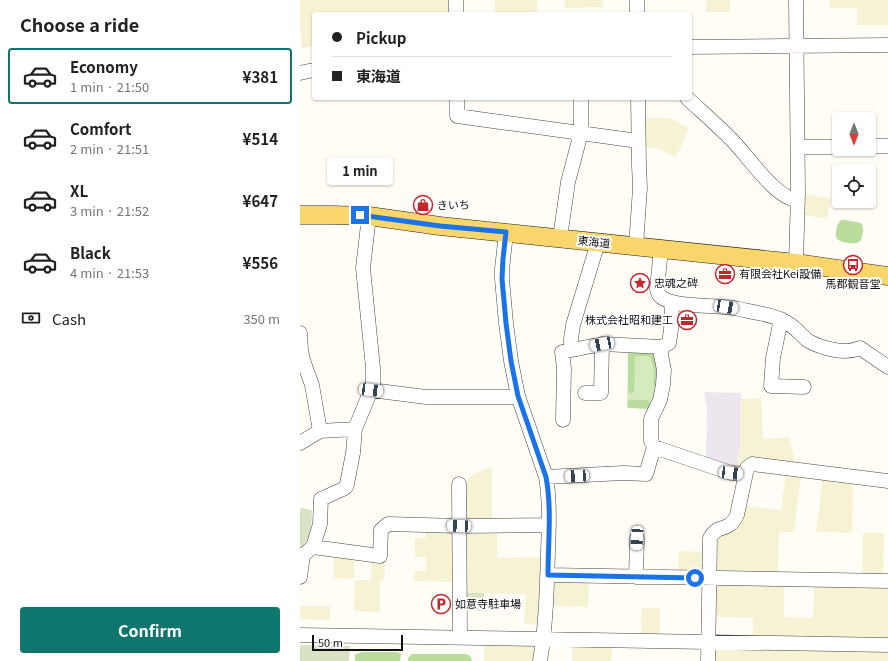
<!DOCTYPE html>
<meta charset="utf-8">
<style>
body{margin:0;font-family:Georgia,"Noto Sans JP",serif;background:#f2f2f2;color:#222;height:100vh;display:flex;flex-direction:column;font-size:15px;white-space:nowrap}
*{box-sizing:border-box;margin:0}
p{font-size:13px;color:#767676}
.icon{flex:none;width:22px;height:22px;fill:none;stroke:currentColor;stroke-width:2;stroke-linecap:round;stroke-linejoin:round}
.map{position:relative;flex:1;overflow:hidden}
.details{display:flex;flex-direction:column;background:#fff;width:300px}
.details>*{flex:none}
.guide{position:absolute;left:12px;top:12px;width:380px;height:88px;border-radius:4px;box-shadow:0 1px 3px #0004;display:grid;align-content:center;height:88px;padding:0 20px;background:#fff}
.needle{width:26px;rotate:180deg}
.fabs{position:absolute;left:532px;top:112px;display:grid;gap:8px}
.fabs a{display:grid;place-items:center;width:44px;height:44px;border-radius:4px;background:#fff;box-shadow:0 1px 3px #0004;font-size:20px}
.scale{position:absolute;left:12px;bottom:10px;width:91px;box-sizing:border-box;padding-left:4px;border:2px solid #111;border-top:0;font-size:11px;line-height:14px;white-space:nowrap;color:#111;-webkit-text-stroke:3px #fff;paint-order:stroke}
.end{position:absolute;width:18px;height:18px;margin:-9px;border:5px solid #1a73e8;background:#fff;box-shadow:0 0 0 2px #fff}
.from{border-radius:50%}
.bubble{position:absolute;height:28px;border-radius:4px;background:#fff;box-shadow:0 1px 3px #0004;font-size:13px;font-weight:700;line-height:28px;text-align:center}
.car{position:absolute;width:12px;height:24px;margin:-12px -6px;border-radius:5px;box-shadow:0 0 3px 1px #0007;background:linear-gradient(#fff 24%,#345 0 40%,#fff 0 76%,#345 0 86%,#fff 0)}
.guide b{display:flex;align-items:center;gap:14px;height:38px;font-size:15px}
.guide b+b{border-top:1px solid #e0e0e0}
.guide i{width:10px;height:10px;background:#222}
ul{padding:0;list-style:none}
li{display:flex;align-items:center;gap:12px;height:56px;margin:0 8px 6px;padding:0 12px;border:2px solid transparent;border-radius:4px}
li div{flex:1}
li b{display:block;font-size:15px}
li em{font-style:normal;font-weight:700}
li.selected{border-color:#0f766e}
li>.icon{width:36px;height:36px;stroke-width:1.5}
h2{padding:0 20px;font-size:18px;line-height:48px}
.pay{display:flex;align-items:center;gap:10px;height:44px;padding:0 20px;font-size:15px}
.pay p{margin-inline-start:auto}
.cta{display:flex;gap:8px;margin-top:auto;padding:8px 20px}
.cta a{flex:1;height:46px;border-radius:4px;background:#0f766e;color:#fff;font-size:16px;font-weight:700;line-height:46px;text-align:center}
main{display:flex;flex:1;min-height:0}
.map>svg:first-child{display:block}
</style>
<main>
<section class="details">
<h2>Choose a ride</h2>
<ul>
<li class="selected"><svg class="icon" aria-label="car" viewBox="0 0 24 24"><path d="M5 17H2v-5l4-1 3-4h7l3 4 3 1v5h-3M9 17h6M6 11h13"/><circle cx="7" cy="17" r="2"/><circle cx="17" cy="17" r="2"/></svg><div><b>Economy</b><p>1 min · 21:50</p></div><em>¥381</em></li>
<li><svg class="icon" aria-label="car" viewBox="0 0 24 24"><path d="M5 17H2v-5l4-1 3-4h7l3 4 3 1v5h-3M9 17h6M6 11h13"/><circle cx="7" cy="17" r="2"/><circle cx="17" cy="17" r="2"/></svg><div><b>Comfort</b><p>2 min · 21:51</p></div><em>¥514</em></li>
<li><svg class="icon" aria-label="car" viewBox="0 0 24 24"><path d="M5 17H2v-5l4-1 3-4h7l3 4 3 1v5h-3M9 17h6M6 11h13"/><circle cx="7" cy="17" r="2"/><circle cx="17" cy="17" r="2"/></svg><div><b>XL</b><p>3 min · 21:52</p></div><em>¥647</em></li>
<li><svg class="icon" aria-label="car" viewBox="0 0 24 24"><path d="M5 17H2v-5l4-1 3-4h7l3 4 3 1v5h-3M9 17h6M6 11h13"/><circle cx="7" cy="17" r="2"/><circle cx="17" cy="17" r="2"/></svg><div><b>Black</b><p>4 min · 21:53</p></div><em>¥556</em></li>
</ul>
<div class="pay"><svg class="icon" aria-label="cash" viewBox="0 0 24 24"><path d="M3 7h18v10H3z"/><circle cx="12" cy="12" r="2"/></svg>Cash<p>350 m</p></div>
<div class="cta"><a>Confirm</a></div>
</section>
<div class="map">
<svg width="588" height="661" viewBox="0 0 588 661">
<rect width="100%" height="100%" fill="#fffdf5"/>
<path fill="#eee6ef" d="M 404,392 L 441,393 L 440,446 L 437,471 L 406,461 L 407,408 Z"/>
<path fill="#f6f3d4" d="M 0,0 L 152,0 L 152,14 L 111,14 L 110,12 L 86,12 L 86,14 L 14,14 L 14,46 L 2,48 L 0,25 Z
M 195,0 L 237,0 L 237,14 L 189,14 L 195,14 Z
M 265,0 L 303,0 L 303,7 L 265,8 Z
M 406,0 L 430,0 L 430,12 L 406,12 Z
M 530,0 L 588,0 L 588,25 L 557,25 L 557,8 L 530,8 Z
M 342,118 L 370,118 L 389,128 L 376,157 L 356,148 L 342,146 Z
M 501,193 L 531,199 L 527,219 L 501,214 Z
M 461,398 L 463,439 L 489,437 L 496,465 L 437,471 L 440,446 L 441,399 Z
M 192,468 L 192,521 L 163,522 L 163,484 L 169,478 L 176,473 L 183,470 Z
M 486,473 L 501,475 L 494,532 L 479,532 L 478,576 L 420,575 L 414,569 L 415,540 L 444,506 L 481,510 Z
M 523,477 L 553,481 L 552,533 L 516,532 Z
M 126,530 L 152,530 L 156,582 L 114,581 L 115,571 L 126,571 L 126,557 L 115,557 L 115,538 L 126,538 Z
M 197,530 L 197,558 L 243,557 L 239,625 L 224,624 L 226,594 L 164,593 L 163,535 L 167,531 Z
M 563,533 L 584,533 L 583,577 L 562,577 Z
M 379,551 L 406,552 L 405,569 L 400,574 L 378,574 Z
M 34,555 L 54,557 L 54,579 L 34,578 Z
M 72,559 L 85,561 L 84,580 L 80,581 L 80,612 L 54,611 L 55,580 L 71,580 Z
M 258,579 L 289,579 L 288,607 L 251,606 L 252,584 Z
M 420,582 L 484,583 L 484,617 L 513,618 L 514,583 L 588,585 L 588,639 L 453,636 L 453,618 L 414,617 L 414,587 Z
M 0,606 L 30,606 L 30,620 L 0,619 Z
M 342,608 L 360,608 L 360,635 L 341,634 Z
M 184,644 L 232,645 L 236,649 L 234,661 L 184,661 Z
M 272,646 L 312,647 L 311,661 L 272,661 Z
M 418,649 L 588,652 L 588,661 L 413,661 L 413,654 Z"/>
<path fill="#d5ebbd" d="M 328,350 L 356,351 L 359,384 L 351,408 L 327,408 Z"/>
<path fill="#b9dc9c" d="M 541,220 L 545,220 L 561,223 C 563,226 563,228 563,232 C 562,235 562,239 560,241 C 556,246 543,242 538,240 L 536,237 C 536,231 536,225 541,220 Z
M 328,351 L 354,352 L 359,370 L 356,386 L 353,384 L 354,371 L 351,358 L 348,356 L 336,356 L 335,358 L 334,391 L 333,393 L 331,394 L 329,393 L 328,391 Z
M 330,400 L 347,400 L 350,403 L 349,408 L 347,409 L 330,408 L 328,407 L 328,401 Z
M 63,652 L 98,652 L 101,654 L 100,661 L 55,661 L 55,655 L 58,653 Z
M 112,654 L 166,654 C 170,655 171,657 172,661 L 108,661 L 108,658 Z"/>
<path fill="#d9e3c4" d="M 1,508 L 12,510 C 12,519 11,536 5,543 C 4,545 2,546 0,547 L 0,511 Z
M 164,593 L 184,593 L 184,611 L 164,611 Z
M 0,645 L 50,646 L 49,661 L 0,661 Z"/>
<g fill="none" stroke-linecap="round" stroke-linejoin="round">
<g stroke="#444" stroke-width="15">
<path id="minor" d="M 156,0 L 156,14
M 337,0 L 337,14
M 390,47 L 588,45
M 0,73 L 14,70
M 157,98 L 157,116 L 338,141
M 387,98 C 401,111 416,124 430,138 C 446,153 476,200 498,200
M 569,146 L 588,146
M 498,147 L 539,147
M 206,233 L 202,269 L 202,279 L 206,323 L 211,361 L 218,396 L 246,477 C 250,501 249,526 248,551 C 247,587 246,625 240,661
M 260,238 L 268,182 L 281,133 L 281,98
M 336,246 L 340,188 L 339,165 L 338,98
M 361,249 L 357,289 C 358,292 358,295 361,297 C 374,307 408,305 424,307 C 432,307 440,309 448,311 C 460,313 476,316 486,322 C 494,326 500,334 507,340 C 516,346 534,351 545,351 C 550,351 555,350 560,348 L 588,367
M 496,263 L 498,192 L 496,0
M 481,319 L 473,358 L 471,386 L 504,387
M 0,333 L 1,350 L 3,360 L 12,385 L 20,431
M 271,350 L 271,339 L 273,325 L 296,249 L 297,242
M 71,390 L 126,397 L 212,397 L 218,396
M 285,393 L 301,393 L 302,344
M 263,420 L 264,368 L 262,352 L 302,344 L 362,347 L 369,343 L 371,330 L 372,302
M 0,443 L 20,431 L 55,429
M 354,447 L 431,473 L 445,474
M 246,477 L 323,473 L 346,474 L 354,447 L 351,441 L 351,419 L 360,400 L 363,385 L 364,370 L 361,355 L 362,347
M 159,484 L 160,638
M 13,547 L 20,524 L 21,499 L 43,489 L 46,487 L 47,484 L 53,453 L 55,429 L 71,390 L 73,383 L 73,368 L 63,268 L 69,216
M 248,575 L 588,581
M 0,577 L 3,555 L 13,547 L 80,556 L 81,530 L 88,524 L 159,526 L 249,525
M 336,577 L 337,538
M 0,635 L 588,645
M 408,661 L 410,538 C 417,526 420,531 429,525 C 433,523 435,519 437,515 L 447,468 L 452,464 L 588,481"/>
</g>
<g stroke="#222" stroke-width="19">
<path id="major" d="M 0,215 L 32,215 L 69,216 L 140,226 L 496,263 L 588,276"/>
</g>
<use href="#minor" stroke="#fff" stroke-width="14"/>
<use href="#major" stroke="#f9d66b" stroke-width="18"/>
</g>
<g fill="none" stroke-linecap="round" stroke-linejoin="round">
<path stroke="#1a73e8" stroke-width="5" d="M 60,215 L 140,226 L 206,232 L 203,259 L 202,279 L 206,323 L 211,361 L 218,396 L 246,477 C 252,509 248,543 248,575 L 395,578"/>
</g>
<defs>
<g id="shop-ring" transform="scale(1)"><circle r="9.5" fill="#fff" stroke="#c4262e" stroke-width="1.5"/><path d="M-5-2.5h2.3a2.7 3.5 0 0 1 5.4 0H5L5.5 6h-11ZM-1.5-2.5h3a1.5 2.3 0 0 0-3 0Z" fill="#c4262e"/></g>
<g id="bus-ring" transform="scale(1)"><circle r="9.5" fill="#fff" stroke="#c4262e" stroke-width="1.5"/><path d="M-5-6H5V4H4V6H2V4H-2V6H-4V4H-5ZM-3.5-4V0h7V-4ZM-3.5 1.2v1.5H-2V1.2ZM2 1.2v1.5H3.5V1.2Z" fill="#c4262e"/></g>
<g id="office-ring" transform="scale(1)"><circle r="9.5" fill="#fff" stroke="#c4262e" stroke-width="1.5"/><path d="M-6-3h4V-5.5h4V-3h4V5H-6ZM-1-4.5V-3h2v-1.5ZM-6 0V1H6V0Z" fill="#c4262e"/></g>
<g id="sight-ring" transform="scale(1)"><circle r="9.5" fill="#fff" stroke="#c4262e" stroke-width="1.5"/><path d="M0-6L1.8-2.2L6-1.7L2.9 1.2L3.7 5.4L0 3.3L-3.7 5.4L-2.9 1.2L-6-1.7L-1.8-2.2Z" fill="#c4262e"/></g>
<g id="parking-ring" transform="scale(1)"><circle r="9.5" fill="#fff" stroke="#c4262e" stroke-width="1.5"/><path d="M-3.5-5.5H1a3.5 3.5 0 0 1 0 7H-1V5.5H-3.5ZM-1-3.4V-.6H.8a1.4 1.4 0 0 0 0-2.8Z" fill="#c4262e"/></g>
</defs>
<g fill-rule="evenodd">
<use href="#shop-ring" x="123" y="205"/>
<use href="#bus-ring" x="553" y="265"/>
<use href="#office-ring" x="425" y="274"/>
<use href="#sight-ring" x="340" y="283"/>
<use href="#office-ring" x="387" y="320"/>
<use href="#parking-ring" x="141" y="604"/>
</g>
<g text-anchor="middle" stroke-width="4" stroke-linejoin="round" paint-order="stroke">
<g font-size="11" fill="#111" stroke="#fff" text-anchor="start">
<text x="137" y="209">きいち</text>
<text x="439" y="278">有限会社Kei設備</text>
<text x="354" y="287">忠魂之碑</text>
<text x="553" y="288" text-anchor="middle">馬郡観音堂</text>
<text x="373" y="324" text-anchor="end">株式会社昭和建工</text>
<text x="155" y="608">如意寺駐車場</text>
</g>
<g font-size="11" fill="#111" stroke="#fff">
<text transform="translate(294 242) rotate(6)" y="4">東海道</text>
</g>
</g>
</svg>
<div class="fabs">
<a><svg class="needle" viewBox="-14 -14 28 28"><path d="M0-13l5 13h-10z" fill="#e53935"/><path d="M0 13l5-13h-10z" fill="#767676"/></svg></a>
<a><svg class="icon" aria-label="locate" viewBox="0 0 24 24"><circle cx="12" cy="12" r="6"/><path d="M12 2v4M12 18v4M2 12h4M18 12h4"/></svg></a>
</div>
<div class="scale">50 m</div>
<i class="end from" style="left:395px;top:578px"></i>
<i class="end" style="left:60px;top:215px"></i>
<div class="bubble" style="left:27px;top:157px;width:66px">1 min</div>
<i class="car" style="left:426px;top:307px;rotate:100deg"></i>
<i class="car" style="left:302px;top:344px;rotate:259deg"></i>
<i class="car" style="left:71px;top:390px;rotate:97deg"></i>
<i class="car" style="left:431px;top:473px;rotate:96deg"></i>
<i class="car" style="left:277px;top:476px;rotate:267deg"></i>
<i class="car" style="left:159px;top:526px;rotate:272deg"></i>
<i class="car" style="left:337px;top:538px;rotate:183deg"></i>
<div class="guide">
<b><i class="from"></i>Pickup</b>
<b><i></i>東海道</b>
</div>
</div>
</main>
